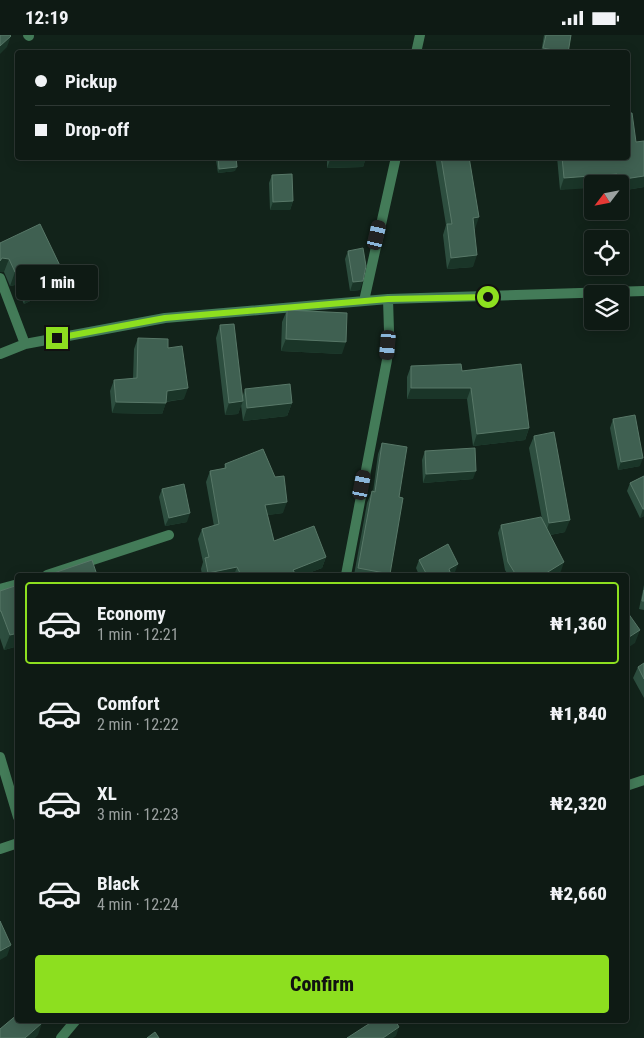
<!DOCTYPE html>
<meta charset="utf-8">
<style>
body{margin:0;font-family:"Roboto Condensed",sans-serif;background:#1c2722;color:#f1f3f6;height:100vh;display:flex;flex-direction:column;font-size:19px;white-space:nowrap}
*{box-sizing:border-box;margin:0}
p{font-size:16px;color:#9ba1a0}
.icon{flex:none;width:28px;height:28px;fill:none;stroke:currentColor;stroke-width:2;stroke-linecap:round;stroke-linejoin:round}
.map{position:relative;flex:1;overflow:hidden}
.panel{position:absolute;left:15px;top:538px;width:614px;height:450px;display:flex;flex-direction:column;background:#0e1a14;border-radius:5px;box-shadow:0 2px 12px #0003,0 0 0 1px #2e3834}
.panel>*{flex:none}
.top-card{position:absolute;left:15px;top:15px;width:615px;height:110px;border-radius:5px;box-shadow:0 2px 12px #0003,0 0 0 1px #2e3834;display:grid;align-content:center;height:110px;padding:0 20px;background:#0e1a14}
.needle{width:32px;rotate:238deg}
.fabs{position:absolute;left:584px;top:140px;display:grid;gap:10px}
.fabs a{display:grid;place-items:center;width:45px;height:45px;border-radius:5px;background:#0e1a14;box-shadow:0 2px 12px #0003,0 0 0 1px #2e3834;font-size:25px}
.end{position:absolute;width:22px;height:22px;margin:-11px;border:6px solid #8ddf1f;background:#111;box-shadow:0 0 0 2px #111}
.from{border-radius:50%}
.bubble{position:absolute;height:35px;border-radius:5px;background:#0e1a14;box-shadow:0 2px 12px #0003,0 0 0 1px #2e3834;font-size:16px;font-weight:800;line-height:35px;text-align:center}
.car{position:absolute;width:15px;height:30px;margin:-15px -8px;border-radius:6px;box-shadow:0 0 4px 1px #0007;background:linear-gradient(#222 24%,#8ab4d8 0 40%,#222 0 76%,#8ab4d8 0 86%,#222 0)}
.top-card b{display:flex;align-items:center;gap:18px;height:48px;font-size:19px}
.top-card b+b{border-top:1px solid #2e3834}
.top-card i{width:12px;height:12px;background:#f1f3f6}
ul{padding:9px 0 0;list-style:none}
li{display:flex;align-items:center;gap:15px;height:82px;margin:0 10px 8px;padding:0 10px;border:2px solid transparent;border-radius:5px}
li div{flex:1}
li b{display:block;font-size:19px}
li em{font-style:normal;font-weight:800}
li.current{border-color:#8ddf1f}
li>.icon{width:45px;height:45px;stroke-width:1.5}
.action{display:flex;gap:10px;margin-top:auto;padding:10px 20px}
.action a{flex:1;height:58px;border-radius:5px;background:#8ddf1f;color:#111;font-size:20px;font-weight:800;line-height:58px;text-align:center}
.status{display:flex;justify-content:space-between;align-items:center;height:35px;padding:0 25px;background:#0e1a14;direction:ltr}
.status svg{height:14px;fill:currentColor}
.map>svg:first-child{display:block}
</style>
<div class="status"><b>12:19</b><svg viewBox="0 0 49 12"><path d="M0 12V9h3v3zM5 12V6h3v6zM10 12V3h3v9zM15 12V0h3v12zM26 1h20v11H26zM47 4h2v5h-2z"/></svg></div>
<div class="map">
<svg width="644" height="1003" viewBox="0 0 644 1003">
<rect width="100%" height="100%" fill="#12231a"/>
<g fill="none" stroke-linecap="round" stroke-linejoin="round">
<path stroke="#437b58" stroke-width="10" d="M 28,0 L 29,1
M 416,18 L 420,0
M 0,243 L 25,309
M 364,266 L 396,122
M 0,319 L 25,309 L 165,283 L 388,264 L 644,256
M 47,540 L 169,500
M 346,540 L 387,325 L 389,296 L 388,264
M 0,554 L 18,549
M 0,722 L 18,782
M 626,751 L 644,745
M 0,814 L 18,808
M 61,1003 L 76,985"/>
</g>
<path fill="#2d4e3f" d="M 544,0 L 571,0 L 568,18 L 541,18 Z
M 636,107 L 644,152 L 620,156 L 620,149 L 592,149 L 560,155 L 557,122 L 628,122 Z
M 217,122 L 236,122 L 235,136 L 218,138 L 216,125 Z
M 327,122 L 366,122 L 363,132 L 327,133 Z
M 435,122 L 469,122 L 475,194 L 473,232 L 447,234 L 443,200 L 446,190 Z
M 272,140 L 293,166 L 290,175 L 270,175 L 269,148 Z
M 0,208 L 64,239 L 59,252 L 24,269 L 15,250 L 10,251 L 4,237 L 1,237 Z
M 348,216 L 360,255 L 350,256 L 345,224 Z
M 287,275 L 342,319 L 281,316 L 282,287 Z
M 220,290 L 242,363 L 245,354 L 292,368 L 287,381 L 243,386 L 241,370 L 238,379 L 225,380 L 216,303 Z
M 138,303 L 168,313 L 184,364 L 166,367 L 162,379 L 112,378 L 110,356 L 114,345 L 133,344 L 134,314 Z
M 411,331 L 462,336 L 529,393 L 525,405 L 473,411 L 467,364 L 407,364 L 407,342 Z
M 613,384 L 640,431 L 618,435 L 610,393 Z
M 534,401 L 565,497 L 550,500 L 561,536 L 554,540 L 508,540 L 505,535 L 498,498 L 501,490 L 542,484 L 529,413 Z
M 382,408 L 399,462 L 403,463 L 389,540 L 354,540 L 367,468 L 372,456 L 373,457 L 378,419 Z
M 425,416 L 473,444 L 423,448 L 422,425 Z
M 225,429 L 283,478 L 267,480 L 274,506 L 326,522 L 322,533 L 303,540 L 202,540 L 201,534 L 203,527 L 198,504 L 202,494 L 214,491 L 206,447 L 210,436 L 224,434 Z
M 644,441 L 644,481 L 640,483 L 627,456 L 630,448 Z
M 162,454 L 187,487 L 165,491 L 159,462 Z
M 419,525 L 455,537 L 451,540 L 419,540 L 416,533 Z
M 644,550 L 644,575 L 639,574 Z
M 0,556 L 18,611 L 4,615 L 0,603 Z
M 644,628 L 644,663 L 633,643 L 638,632 Z"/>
<path fill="#1a3528" d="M 11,1 L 7,12 L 0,19 L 0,11 Z
M 366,123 L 363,132 L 327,133 L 330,125 Z
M 237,132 L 235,136 L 218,138 L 219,134 Z
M 617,139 L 613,149 L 592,149 L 592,153 L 560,155 L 564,143 Z
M 644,141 L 644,152 L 620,156 L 620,149 L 616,149 L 618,145 Z
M 293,166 L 290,175 L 270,175 L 273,167 Z
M 479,182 L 475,194 L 469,195 L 473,183 Z
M 477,220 L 473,232 L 447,234 L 451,223 Z
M 2,223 L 9,224 L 4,237 L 0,237 L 0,226 Z
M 20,236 L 15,250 L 10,251 L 15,237 Z
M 64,239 L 59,252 L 24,269 L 28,255 Z
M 363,246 L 360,255 L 350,256 L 353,247 Z
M 286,304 L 346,307 L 342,319 L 281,316 Z
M 188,353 L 184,364 L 162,367 L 167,356 Z
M 411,353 L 471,353 L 467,364 L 407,364 Z
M 243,366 L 238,379 L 225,380 L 229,368 Z
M 116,367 L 166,368 L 162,379 L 112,378 Z
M 292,368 L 287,381 L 243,386 L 247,373 Z
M 529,393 L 525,405 L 473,411 L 477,399 Z
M 643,423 L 640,431 L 618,435 L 621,427 Z
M 476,436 L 473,444 L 423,448 L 426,439 Z
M 287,467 L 283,478 L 261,481 L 265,470 Z
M 643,474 L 644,474 L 644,481 L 640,483 Z
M 190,478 L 187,487 L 165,491 L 169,483 Z
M 570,485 L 565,497 L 545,501 L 549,488 Z
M 326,522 L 322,533 L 303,540 L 291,540 L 293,535 Z
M 564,527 L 561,536 L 554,540 L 543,540 Z
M 458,529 L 455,537 L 450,540 L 449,534 Z
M 237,532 L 234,540 L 207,540 L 208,538 Z
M 640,595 L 635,608 L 626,614 L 626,604 Z
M 18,598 L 18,611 L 4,615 L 10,600 Z
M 11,910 L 7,921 L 0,925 L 0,916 Z
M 42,988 L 38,1000 L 35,1003 L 25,1003 Z
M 399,992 L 396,1001 L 393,1003 L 383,1003 Z"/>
<path fill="#3f6051" stroke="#587868" d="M 0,0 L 10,0 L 11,1 L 0,11 Z
M 546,0 L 571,0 L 568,18 L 543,13 Z
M 628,78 L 632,78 L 636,107 L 644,106 L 644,141 L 618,145 L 617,139 L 564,143 L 562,122 L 628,122 Z
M 218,122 L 236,122 L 237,132 L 219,134 Z
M 330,122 L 366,122 L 366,123 L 330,125 Z
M 441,122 L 469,122 L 479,182 L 473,183 L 477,220 L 451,223 L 447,189 L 452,189 Z
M 292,139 L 293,166 L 273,167 L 272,140 Z
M 40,189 L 64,239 L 28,255 L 20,236 L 15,237 L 9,224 L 2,223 L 0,226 L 0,208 Z
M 363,213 L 366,231 L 363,246 L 353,247 L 348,216 Z
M 287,275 L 347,278 L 346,307 L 286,304 Z
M 234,289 L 243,366 L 229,368 L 220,290 Z
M 138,303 L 168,304 L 168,313 L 182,311 L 188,353 L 167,356 L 166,368 L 116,367 L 114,345 L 137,343 Z
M 461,329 L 462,336 L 521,329 L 529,393 L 477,399 L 471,353 L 411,353 L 411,331 Z
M 290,349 L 292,368 L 247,373 L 245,354 Z
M 635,380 L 643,423 L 621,427 L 613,384 Z
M 554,397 L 570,485 L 549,488 L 534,401 Z
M 382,408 L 407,412 L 399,462 L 403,463 L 390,539 L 358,533 L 372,456 L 375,457 Z
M 475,413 L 476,436 L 426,439 L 425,416 Z
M 263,414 L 275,442 L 284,441 L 287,467 L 265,470 L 274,506 L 314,491 L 326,522 L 293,535 L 296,540 L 241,540 L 237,532 L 208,538 L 205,523 L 209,522 L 202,494 L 219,489 L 210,436 L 226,433 L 225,429 Z
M 644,441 L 644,474 L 643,474 L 630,448 Z
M 184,449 L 190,478 L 169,483 L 162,454 Z
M 541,482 L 564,527 L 543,540 L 516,540 L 508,527 L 501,490 Z
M 448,509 L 458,529 L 449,534 L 451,540 L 427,540 L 419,525 Z
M 92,525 L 97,540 L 48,540 Z
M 18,550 L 18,598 L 10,600 L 1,576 L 0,576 L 0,556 Z
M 644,555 L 644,566 L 642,566 Z
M 628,578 L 640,595 L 626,604 L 626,579 Z
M 644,628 L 644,644 L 638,632 Z
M 0,886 L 11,910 L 0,916 Z
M 18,979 L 18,985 L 40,985 L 42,988 L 25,1003 L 0,1003 L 0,994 Z
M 375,985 L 395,985 L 399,992 L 383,1003 L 347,1003 Z
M 155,997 L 159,1003 L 147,1003 Z"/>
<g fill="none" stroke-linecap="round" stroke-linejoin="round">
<path stroke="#8ddf1f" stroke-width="6" d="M 57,303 L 165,283 L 388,264 L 488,262"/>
</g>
</svg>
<div class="fabs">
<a><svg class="needle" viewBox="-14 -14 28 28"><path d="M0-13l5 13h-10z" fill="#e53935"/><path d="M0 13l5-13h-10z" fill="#9ba1a0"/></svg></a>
<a><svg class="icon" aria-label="locate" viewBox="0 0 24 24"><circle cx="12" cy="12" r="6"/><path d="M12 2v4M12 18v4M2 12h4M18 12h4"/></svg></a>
<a><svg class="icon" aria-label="layers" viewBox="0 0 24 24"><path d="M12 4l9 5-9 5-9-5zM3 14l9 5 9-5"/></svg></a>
</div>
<i class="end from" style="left:488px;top:262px"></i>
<i class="end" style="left:57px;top:303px"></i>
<div class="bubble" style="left:16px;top:230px;width:82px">1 min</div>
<i class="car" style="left:377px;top:200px;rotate:13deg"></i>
<i class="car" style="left:388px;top:310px;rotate:185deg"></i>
<i class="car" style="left:362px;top:450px;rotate:11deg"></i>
<div class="top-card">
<b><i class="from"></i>Pickup</b>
<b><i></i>Drop-off</b>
</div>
<section class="panel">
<ul>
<li class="current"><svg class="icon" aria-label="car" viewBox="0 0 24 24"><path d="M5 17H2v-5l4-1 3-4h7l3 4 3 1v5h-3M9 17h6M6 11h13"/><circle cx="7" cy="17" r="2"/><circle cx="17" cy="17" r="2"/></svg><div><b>Economy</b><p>1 min · 12:21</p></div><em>₦1,360</em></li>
<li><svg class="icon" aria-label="car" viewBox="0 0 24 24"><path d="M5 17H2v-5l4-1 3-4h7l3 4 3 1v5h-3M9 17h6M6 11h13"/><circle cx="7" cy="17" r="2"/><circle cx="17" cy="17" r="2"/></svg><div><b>Comfort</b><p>2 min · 12:22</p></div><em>₦1,840</em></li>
<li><svg class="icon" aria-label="car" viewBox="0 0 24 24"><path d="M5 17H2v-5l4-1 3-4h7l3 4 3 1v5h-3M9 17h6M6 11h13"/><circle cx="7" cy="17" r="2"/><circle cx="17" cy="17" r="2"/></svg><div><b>XL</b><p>3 min · 12:23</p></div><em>₦2,320</em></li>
<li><svg class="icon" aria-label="car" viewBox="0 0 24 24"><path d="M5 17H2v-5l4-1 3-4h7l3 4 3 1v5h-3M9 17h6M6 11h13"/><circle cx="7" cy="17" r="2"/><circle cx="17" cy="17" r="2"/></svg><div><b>Black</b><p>4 min · 12:24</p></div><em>₦2,660</em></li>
</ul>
<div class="action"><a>Confirm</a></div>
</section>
</div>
